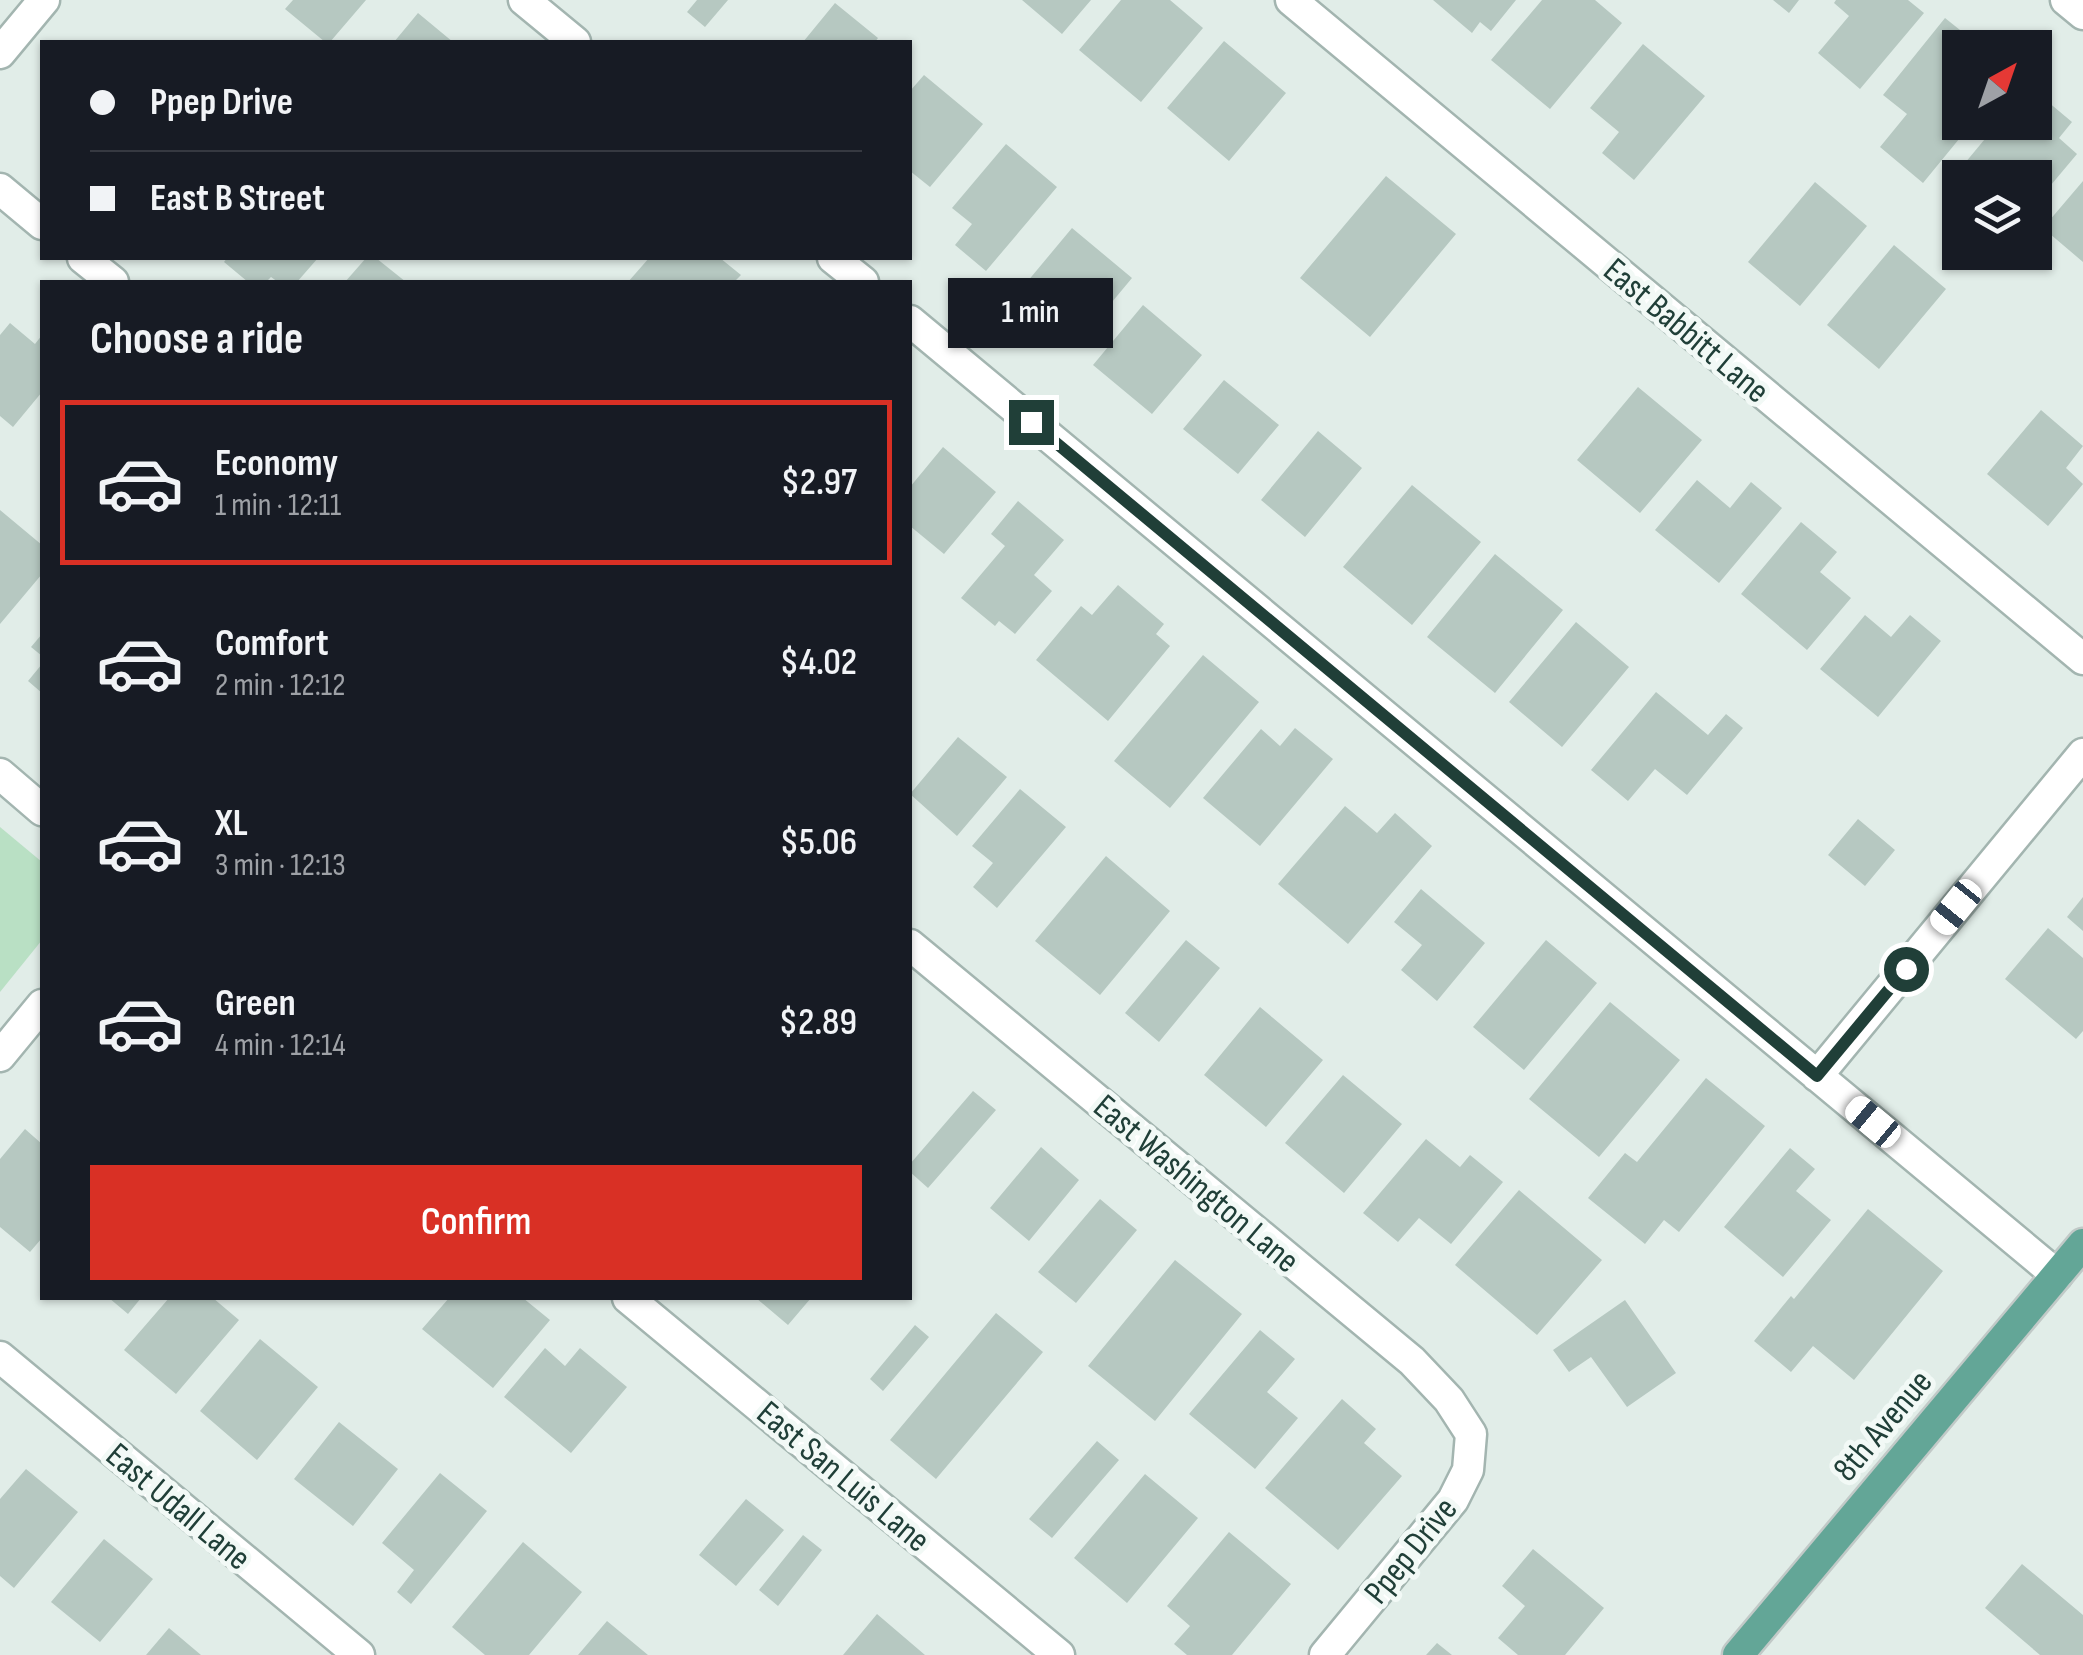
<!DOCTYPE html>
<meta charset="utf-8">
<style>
body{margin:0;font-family:"Sofia Sans Condensed",sans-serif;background:#20242c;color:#f1f3f6;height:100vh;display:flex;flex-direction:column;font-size:38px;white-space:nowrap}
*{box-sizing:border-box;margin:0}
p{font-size:32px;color:#9ea1a6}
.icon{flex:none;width:55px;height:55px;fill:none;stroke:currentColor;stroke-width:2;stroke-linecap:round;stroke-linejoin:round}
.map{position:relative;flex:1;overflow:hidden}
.drawer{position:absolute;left:40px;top:280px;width:872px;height:1020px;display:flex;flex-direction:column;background:#171b24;border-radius:0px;box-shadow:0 2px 8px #0004}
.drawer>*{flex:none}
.guide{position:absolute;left:40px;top:40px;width:872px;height:220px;border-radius:0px;box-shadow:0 2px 8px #0004;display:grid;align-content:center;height:220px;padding:0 50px;background:#171b24}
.needle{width:65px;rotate:40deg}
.tools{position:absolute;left:1942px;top:30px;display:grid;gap:20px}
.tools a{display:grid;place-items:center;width:110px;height:110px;border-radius:0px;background:#171b24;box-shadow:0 2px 8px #0004;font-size:50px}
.end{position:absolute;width:45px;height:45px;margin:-22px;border:12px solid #203f38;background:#fff;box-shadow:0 0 0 5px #fff}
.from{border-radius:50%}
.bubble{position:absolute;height:70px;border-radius:0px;background:#171b24;box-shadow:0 2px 8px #0004;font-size:32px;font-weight:600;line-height:70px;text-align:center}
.car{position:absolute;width:30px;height:60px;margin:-30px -15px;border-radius:12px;box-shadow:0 0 8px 2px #0007;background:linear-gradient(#fff 24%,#345 0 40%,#fff 0 76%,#345 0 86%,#fff 0)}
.guide b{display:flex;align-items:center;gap:35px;height:95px;font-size:38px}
.guide b+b{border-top:2px solid #363941}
.guide i{width:25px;height:25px;background:#f1f3f6}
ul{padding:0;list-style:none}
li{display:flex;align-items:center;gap:30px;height:165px;margin:0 20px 15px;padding:0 30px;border:5px solid transparent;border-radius:0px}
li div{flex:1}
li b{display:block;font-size:38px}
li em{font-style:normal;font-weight:600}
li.current{border-color:#d93025}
li>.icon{width:90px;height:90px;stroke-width:1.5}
h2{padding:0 50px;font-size:45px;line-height:120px}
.button{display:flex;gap:20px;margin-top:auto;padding:20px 50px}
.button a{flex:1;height:115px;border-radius:0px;background:#d93025;color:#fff;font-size:40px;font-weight:600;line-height:115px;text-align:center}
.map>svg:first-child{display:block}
</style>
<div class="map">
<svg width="2083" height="1655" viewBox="0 0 2083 1655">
<rect width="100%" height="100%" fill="#e1ede8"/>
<path fill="#b9e0c4" d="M 0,827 L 42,862 L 42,940 L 0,992 Z"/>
<path fill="#b6c8c1" d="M 293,0 L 366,0 L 330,42 L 325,42 L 285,9 Z
M 697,0 L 728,0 L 705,27 L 687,12 Z
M 1022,0 L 1091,0 L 1062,34 Z
M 1121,0 L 1170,0 L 1203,28 L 1141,102 L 1079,50 Z
M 1433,0 L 1516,0 L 1491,31 L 1480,22 L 1472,33 Z
M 1542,0 L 1595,0 L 1622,23 L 1550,109 L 1491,60 Z
M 1773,0 L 1799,0 L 1789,13 Z
M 1836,0 L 1908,0 L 1924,13 L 1860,89 L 1818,53 L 1849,16 L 1834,3 Z
M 835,3 L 878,38 L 875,42 L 803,42 Z
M 418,13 L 453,42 L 394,42 Z
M 1945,18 L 1975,42 L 1971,48 L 1960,48 L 1960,61 L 1944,80 L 1960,93 L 1960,122 L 1973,122 L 1923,183 L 1880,147 L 1907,114 L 1883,95 Z
M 1224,41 L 1286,93 L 1229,161 L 1167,108 Z
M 1643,44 L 1705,96 L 1634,180 L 1602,153 L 1619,132 L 1590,108 Z
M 924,75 L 983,124 L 930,187 L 910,171 L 910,91 Z
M 2035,91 L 2072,122 L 2059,138 L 2077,154 L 2035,204 L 2035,178 L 1969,178 L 1960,169 L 1999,122 L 2035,122 Z
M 1006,144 L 1057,187 L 986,271 L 955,245 L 972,224 L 952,208 Z
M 1386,176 L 1456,234 L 1370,337 L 1300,278 Z
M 2083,181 L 2083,262 L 2043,228 Z
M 1815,182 L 1867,226 L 1800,306 L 1748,262 Z
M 1072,228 L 1132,278 L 1077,344 L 1017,294 Z
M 1894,245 L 1946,289 L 1879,369 L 1827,325 Z
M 227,258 L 318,258 L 297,282 L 278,282 L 271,277 L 266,282 L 248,282 L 224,262 Z
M 366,258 L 376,258 L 406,282 L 345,282 Z
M 649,258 L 720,258 L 741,275 L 734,282 L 628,282 Z
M 1143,305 L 1202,355 L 1152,414 L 1093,365 Z
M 10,323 L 35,344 L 42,335 L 42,392 L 13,427 L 0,416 L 0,335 Z
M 1224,380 L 1279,425 L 1238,474 L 1183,429 Z
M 1638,387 L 1702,440 L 1640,513 L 1577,460 Z
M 2041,410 L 2083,446 L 2066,468 L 2083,484 L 2048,526 L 1987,474 Z
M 1318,431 L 1362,468 L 1305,537 L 1261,500 Z
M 943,447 L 996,492 L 944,554 L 910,526 L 910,487 Z
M 1697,480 L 1730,508 L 1751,482 L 1782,508 L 1719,583 L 1655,530 Z
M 1412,485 L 1481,542 L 1412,625 L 1343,567 Z
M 1018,501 L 1064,540 L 1034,575 L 1052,591 L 1015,634 L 999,621 L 995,626 L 961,598 L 1005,546 L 991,534 Z
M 0,510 L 42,545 L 42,574 L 0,624 Z
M 1801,522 L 1837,552 L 1820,572 L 1851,598 L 1807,650 L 1741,594 Z
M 1495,554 L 1563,610 L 1495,693 L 1427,637 Z
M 1118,585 L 1164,624 L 1156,634 L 1170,646 L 1108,721 L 1036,660 L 1081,606 L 1092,615 Z
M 1865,615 L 1891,637 L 1910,615 L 1941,641 L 1878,717 L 1820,669 Z
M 1576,622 L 1629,667 L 1562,747 L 1509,702 Z
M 42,634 L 42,656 L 31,647 Z
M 1203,655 L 1259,702 L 1170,808 L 1114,761 Z
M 42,664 L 42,693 L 28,681 Z
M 1656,692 L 1708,735 L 1726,714 L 1743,728 L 1687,795 L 1655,769 L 1628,801 L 1591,770 Z
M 1295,728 L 1333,759 L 1260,846 L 1203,798 L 1261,729 L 1280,746 Z
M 958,737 L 1007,777 L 957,836 L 910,794 Z
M 1020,789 L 1066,827 L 997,908 L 973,887 L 993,863 L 972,846 Z
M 1345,806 L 1377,833 L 1395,813 L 1432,846 L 1348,944 L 1278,884 Z
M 1858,819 L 1895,850 L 1865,886 L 1828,855 Z
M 1106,856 L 1170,911 L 1100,995 L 1035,941 Z
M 1421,889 L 1485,943 L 1437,1001 L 1401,970 L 1422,945 L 1394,922 Z
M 2083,897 L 2083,931 L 2067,917 Z
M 2048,928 L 2083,958 L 2083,1031 L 2076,1039 L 2005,979 Z
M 1186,940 L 1220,968 L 1159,1042 L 1125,1013 Z
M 1546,940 L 1597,983 L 1524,1070 L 1473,1027 Z
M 1610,1002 L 1680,1060 L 1599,1157 L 1529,1099 Z
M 1260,1007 L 1323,1060 L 1266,1127 L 1204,1075 Z
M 1343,1075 L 1402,1124 L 1344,1193 L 1285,1143 Z
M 1706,1078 L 1765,1126 L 1679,1232 L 1664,1220 L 1645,1244 L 1588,1198 L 1625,1153 L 1637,1162 Z
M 973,1091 L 996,1110 L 928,1188 L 910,1172 L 910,1164 Z
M 25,1129 L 42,1144 L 42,1238 L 30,1252 L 0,1227 L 0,1159 Z
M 1426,1139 L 1460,1167 L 1470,1155 L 1503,1182 L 1451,1244 L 1419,1218 L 1398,1242 L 1363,1213 Z
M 1041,1147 L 1079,1180 L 1029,1241 L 990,1208 Z
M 1790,1148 L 1815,1169 L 1796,1191 L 1831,1220 L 1783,1277 L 1724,1227 Z
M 1519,1190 L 1602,1260 L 1537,1335 L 1455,1265 Z
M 1100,1199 L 1137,1230 L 1076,1303 L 1038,1272 Z
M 1868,1209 L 1943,1271 L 1854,1380 L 1813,1346 L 1791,1372 L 1754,1341 L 1791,1296 L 1794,1299 Z
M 1175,1260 L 1242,1314 L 1155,1421 L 1088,1366 Z
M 109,1298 L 141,1298 L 128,1314 Z
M 169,1298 L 213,1298 L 239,1320 L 176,1394 L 124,1350 Z
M 449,1298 L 523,1298 L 550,1320 L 493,1388 L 422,1329 Z
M 756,1298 L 811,1298 L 788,1325 Z
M 1625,1300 L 1676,1373 L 1627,1407 L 1591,1357 L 1569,1372 L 1553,1350 Z
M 996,1313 L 1043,1352 L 936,1479 L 890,1440 Z
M 915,1325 L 929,1337 L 883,1391 L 870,1379 Z
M 1260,1330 L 1295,1359 L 1267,1392 L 1298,1418 L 1255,1469 L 1189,1414 Z
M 260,1339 L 318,1387 L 257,1460 L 200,1411 Z
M 545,1348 L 565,1366 L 580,1348 L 627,1387 L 571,1453 L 504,1397 Z
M 1342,1399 L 1376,1429 L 1364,1443 L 1402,1476 L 1338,1550 L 1265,1488 Z
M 339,1422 L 398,1469 L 353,1526 L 294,1479 Z
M 1097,1441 L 1119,1460 L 1052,1538 L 1029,1519 Z
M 26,1469 L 78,1512 L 14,1588 L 0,1576 L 0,1499 Z
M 440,1473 L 487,1511 L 411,1604 L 397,1592 L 414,1570 L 382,1543 Z
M 1145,1474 L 1198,1518 L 1127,1603 L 1074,1558 Z
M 746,1499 L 784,1530 L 736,1586 L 699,1555 Z
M 1229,1532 L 1291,1584 L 1232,1655 L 1187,1655 L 1174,1644 L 1190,1626 L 1167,1606 Z
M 803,1535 L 822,1550 L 778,1606 L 759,1590 Z
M 104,1539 L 153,1579 L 100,1642 L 51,1602 Z
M 523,1542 L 582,1592 L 529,1655 L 485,1655 L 452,1627 Z
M 1533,1549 L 1604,1608 L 1565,1655 L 1518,1655 L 1498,1638 L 1525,1606 L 1502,1586 Z
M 2022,1564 L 2083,1615 L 2083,1655 L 2040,1655 L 1985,1608 Z
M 877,1614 L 925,1655 L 843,1655 Z
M 607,1621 L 648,1655 L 578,1655 Z
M 169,1628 L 201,1655 L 146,1655 Z
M 1437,1643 L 1452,1655 L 1426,1655 Z"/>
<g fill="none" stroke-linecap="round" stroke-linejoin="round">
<g stroke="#a3b5b0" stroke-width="35">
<path id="minor" d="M 524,0 L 575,42
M 1291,0 L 2083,659
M 2066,0 L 2083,14
M 0,53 L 44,0
M 0,189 L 42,224
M 83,258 L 113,282
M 833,258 L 863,282
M 910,321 L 2057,1275
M 0,774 L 42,810
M 910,945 L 1412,1361 L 1449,1400 L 1471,1434 L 1468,1470 L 1453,1500 L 1325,1655
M 0,1056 L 42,1005
M 1817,1076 L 2083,754
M 628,1298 L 1059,1655
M 0,1357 L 359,1655"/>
</g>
<g stroke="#c1c9c7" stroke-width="35">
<path id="major" d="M 1738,1655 L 2083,1244"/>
</g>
<use href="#minor" stroke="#fff" stroke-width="30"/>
<use href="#major" stroke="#63a697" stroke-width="30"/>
</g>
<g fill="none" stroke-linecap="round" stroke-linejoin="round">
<path stroke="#203f38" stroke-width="12" d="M 1031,422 L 1817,1076 L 1906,969"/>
</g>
<g text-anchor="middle" stroke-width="10" stroke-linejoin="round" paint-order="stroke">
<g font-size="35" fill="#203f38" stroke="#f2f9f6">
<text transform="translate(1687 330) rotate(40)" y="12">East Babbitt Lane</text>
<text transform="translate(1197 1183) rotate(40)" y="12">East Washington Lane</text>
<text transform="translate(1882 1425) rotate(-50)" y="12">8th Avenue</text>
<text transform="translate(844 1476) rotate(40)" y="12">East San Luis Lane</text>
<text transform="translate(179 1506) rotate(40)" y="12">East Udall Lane</text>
<text transform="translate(1410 1550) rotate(-51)" y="12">Ppep Drive</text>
</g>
</g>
</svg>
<div class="tools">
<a><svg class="needle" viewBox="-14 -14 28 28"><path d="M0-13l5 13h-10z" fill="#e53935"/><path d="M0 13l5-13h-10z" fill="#9ea1a6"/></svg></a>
<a><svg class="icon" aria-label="layers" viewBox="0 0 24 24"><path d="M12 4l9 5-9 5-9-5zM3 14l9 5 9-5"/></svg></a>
</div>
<i class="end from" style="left:1906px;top:969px"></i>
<i class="end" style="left:1031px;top:422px"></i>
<div class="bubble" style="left:948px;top:278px;width:165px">1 min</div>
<i class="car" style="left:1956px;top:907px;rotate:219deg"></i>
<i class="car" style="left:1873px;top:1122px;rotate:310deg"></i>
<div class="guide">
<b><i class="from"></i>Ppep Drive</b>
<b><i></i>East B Street</b>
</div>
<section class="drawer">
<h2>Choose a ride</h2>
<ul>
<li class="current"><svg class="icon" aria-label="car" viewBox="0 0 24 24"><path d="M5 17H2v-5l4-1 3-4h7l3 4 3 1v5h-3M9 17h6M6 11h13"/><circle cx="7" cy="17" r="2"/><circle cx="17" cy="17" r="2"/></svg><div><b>Economy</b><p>1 min · 12:11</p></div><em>$2.97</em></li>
<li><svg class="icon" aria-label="car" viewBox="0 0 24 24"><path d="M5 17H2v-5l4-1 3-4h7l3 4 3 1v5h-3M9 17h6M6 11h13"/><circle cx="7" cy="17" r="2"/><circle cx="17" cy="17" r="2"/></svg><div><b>Comfort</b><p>2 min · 12:12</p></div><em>$4.02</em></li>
<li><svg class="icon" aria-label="car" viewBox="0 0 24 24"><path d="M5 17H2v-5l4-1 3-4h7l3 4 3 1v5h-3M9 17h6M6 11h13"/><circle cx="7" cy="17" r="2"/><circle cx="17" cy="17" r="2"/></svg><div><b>XL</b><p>3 min · 12:13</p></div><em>$5.06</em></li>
<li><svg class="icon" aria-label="car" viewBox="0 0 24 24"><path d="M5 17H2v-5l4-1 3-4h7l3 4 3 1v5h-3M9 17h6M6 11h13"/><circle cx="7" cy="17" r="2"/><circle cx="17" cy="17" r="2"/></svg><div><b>Green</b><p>4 min · 12:14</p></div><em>$2.89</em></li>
</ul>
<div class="button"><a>Confirm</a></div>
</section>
</div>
